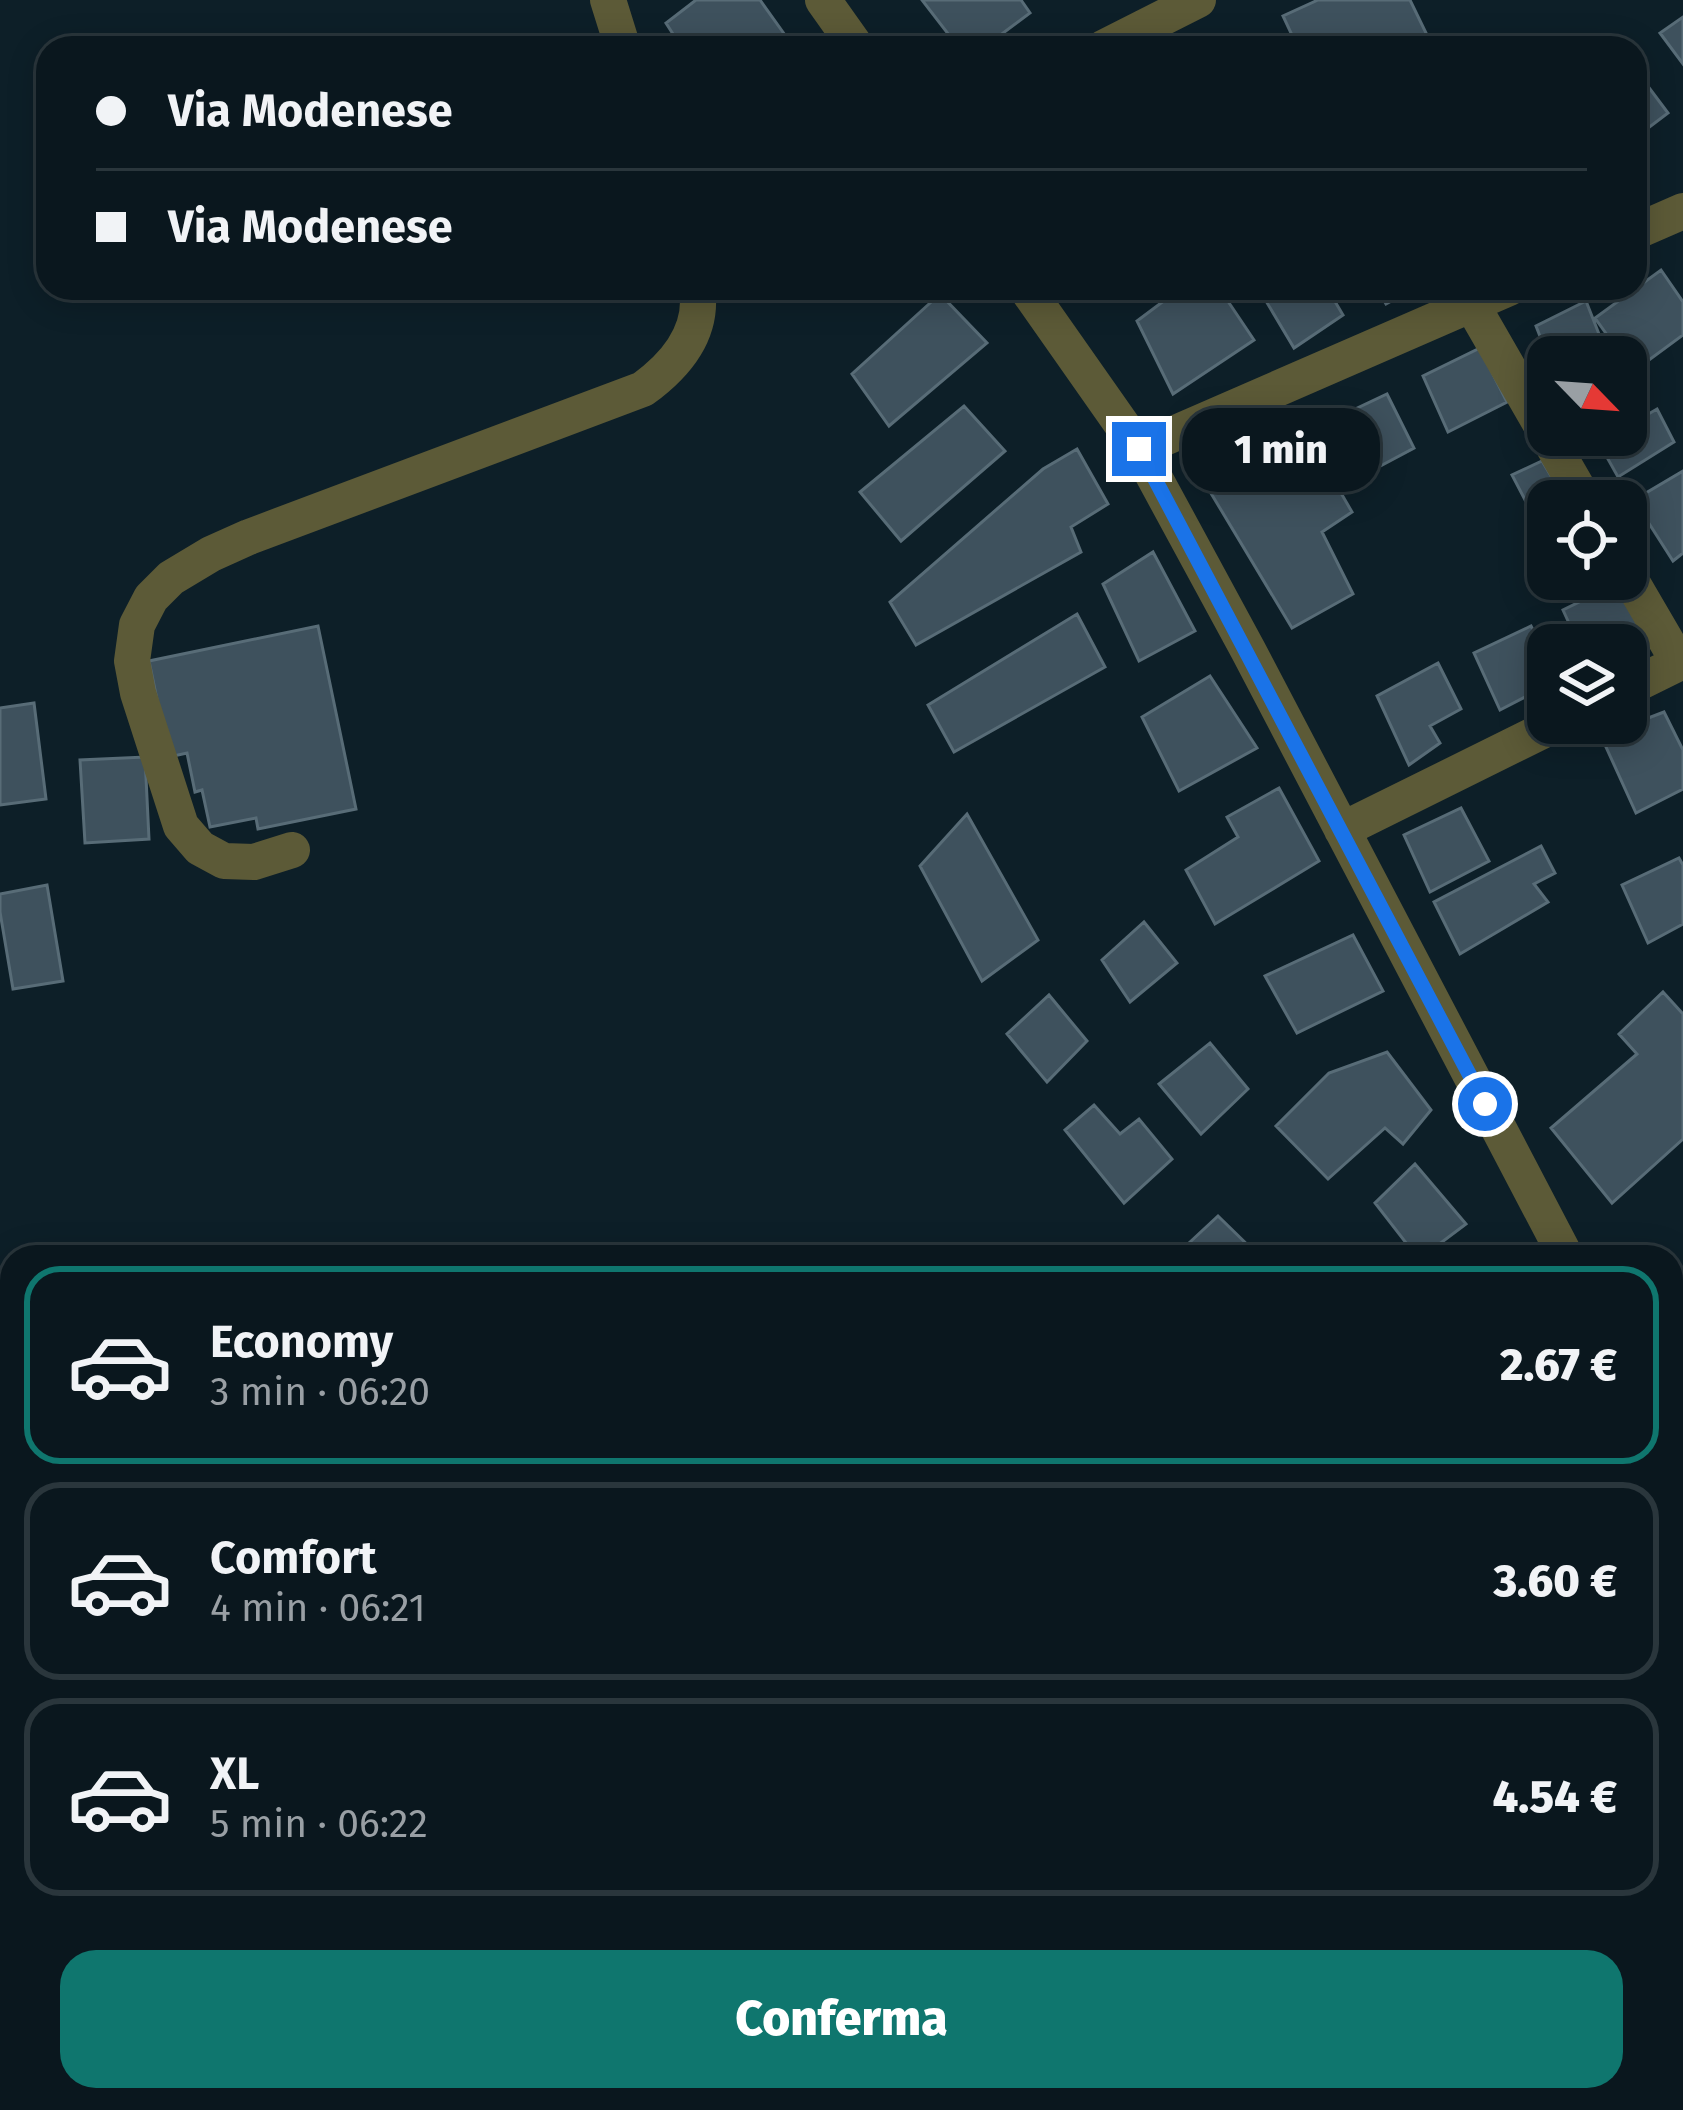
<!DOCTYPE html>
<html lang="it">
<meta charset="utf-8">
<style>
body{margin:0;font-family:"Fira Sans",sans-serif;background:#132027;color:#f1f3f6;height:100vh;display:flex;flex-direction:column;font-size:45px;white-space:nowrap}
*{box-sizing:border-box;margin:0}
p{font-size:39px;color:#999fa4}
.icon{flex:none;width:66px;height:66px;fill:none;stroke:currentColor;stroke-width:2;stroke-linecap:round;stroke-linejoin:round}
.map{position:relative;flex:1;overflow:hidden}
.panel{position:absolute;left:0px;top:1245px;width:1683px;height:867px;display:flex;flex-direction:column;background:#0a171e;border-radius:36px 36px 0 0;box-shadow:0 6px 30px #0003,0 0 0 3px #2a363c}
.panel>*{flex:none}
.guide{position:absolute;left:36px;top:36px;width:1611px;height:264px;border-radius:36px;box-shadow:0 6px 30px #0003,0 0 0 3px #2a363c;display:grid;align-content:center;height:264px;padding:0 60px;background:#0a171e}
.needle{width:78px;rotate:115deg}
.controls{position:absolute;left:1527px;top:336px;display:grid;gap:24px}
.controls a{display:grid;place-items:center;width:120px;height:120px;border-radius:24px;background:#0a171e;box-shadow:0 6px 30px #0003,0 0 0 3px #2a363c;font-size:60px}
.end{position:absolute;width:54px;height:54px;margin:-27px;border:15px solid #1a73e8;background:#fff;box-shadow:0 0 0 6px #fff}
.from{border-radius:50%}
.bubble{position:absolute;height:84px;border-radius:36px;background:#0a171e;box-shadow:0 6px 30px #0003,0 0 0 3px #2a363c;font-size:39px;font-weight:800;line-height:84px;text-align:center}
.guide b{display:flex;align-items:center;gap:42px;height:114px;font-size:45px}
.guide b+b{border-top:3px solid #2a363c}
.guide i{width:30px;height:30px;background:#f1f3f6}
ul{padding:21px 0 0;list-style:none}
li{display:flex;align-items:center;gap:36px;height:198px;margin:0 24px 18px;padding:0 36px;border:6px solid #2a363c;border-radius:36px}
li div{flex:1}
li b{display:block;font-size:45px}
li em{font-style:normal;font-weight:800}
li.on{border-color:#0f766e}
li>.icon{width:108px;height:108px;stroke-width:1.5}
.action{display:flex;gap:24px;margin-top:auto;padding:24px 60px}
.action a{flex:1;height:138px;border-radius:36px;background:#0f766e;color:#fff;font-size:48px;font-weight:800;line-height:138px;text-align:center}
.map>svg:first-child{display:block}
</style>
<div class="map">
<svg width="1683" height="2110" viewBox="0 0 1683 2110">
<rect width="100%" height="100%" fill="#0d1f28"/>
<path fill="#3e515d" stroke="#586c77" stroke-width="3" d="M 696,0 L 760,0 L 790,42 L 781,48 L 682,48 L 666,23 Z
M 922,0 L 1021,0 L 1030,13 L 983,48 L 959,48 Z
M 1318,0 L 1410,0 L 1427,35 L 1397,48 L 1298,48 L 1283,16 Z
M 1683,17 L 1683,64 L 1660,33 Z
M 1635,69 L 1668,113 L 1635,138 Z
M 1661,270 L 1683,302 L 1683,335 L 1634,371 L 1626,357 L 1623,357 L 1595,318 Z
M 1181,288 L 1219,288 L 1254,340 L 1173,394 L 1137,321 Z
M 1264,288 L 1327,288 L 1343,315 L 1294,348 L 1260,291 Z
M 1377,288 L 1415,288 L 1386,304 Z
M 940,294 L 987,343 L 889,426 L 852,374 Z
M 1586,301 L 1608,357 L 1548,357 L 1536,326 Z
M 1480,348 L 1507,402 L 1448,432 L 1423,376 Z
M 1387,394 L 1414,448 L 1356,479 L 1330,421 Z
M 964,406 L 1005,451 L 901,541 L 860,492 Z
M 1657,409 L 1674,442 L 1618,477 L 1599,443 L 1612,435 L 1626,435 L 1626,427 Z
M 1294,412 L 1352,512 L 1322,532 L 1353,594 L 1292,628 L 1194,465 Z
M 1077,449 L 1108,504 L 1071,527 L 1081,552 L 916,645 L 890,602 L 1043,469 Z
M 1542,461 L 1566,501 L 1548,501 L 1548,536 L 1545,538 L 1512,475 Z
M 1683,471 L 1683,553 L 1673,561 L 1634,500 Z
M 1153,552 L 1195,631 L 1139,661 L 1103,584 Z
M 1620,582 L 1647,636 L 1626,647 L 1626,645 L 1579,645 L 1563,610 Z
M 1077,614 L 1105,667 L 954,752 L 928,705 Z
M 318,626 L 356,809 L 258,829 L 256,818 L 210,827 L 202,790 L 195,792 L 187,753 L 169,757 L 149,661 Z
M 1531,626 L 1548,659 L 1548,685 L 1500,710 L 1474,653 Z
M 1438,663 L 1461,709 L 1430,726 L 1440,743 L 1409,765 L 1377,696 Z
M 1210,676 L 1257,748 L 1179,791 L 1142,717 Z
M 34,703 L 46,799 L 0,805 L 0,708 Z
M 1664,712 L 1683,750 L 1683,789 L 1636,813 L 1601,736 Z
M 145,757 L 149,839 L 85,843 L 80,760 Z
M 1279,788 L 1319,861 L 1215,924 L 1186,870 L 1238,837 L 1227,817 Z
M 1461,808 L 1489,861 L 1430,892 L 1404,835 Z
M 967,814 L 1038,940 L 982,981 L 920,866 Z
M 1541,846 L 1555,873 L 1534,884 L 1548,902 L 1460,954 L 1434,902 Z
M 1679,858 L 1683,865 L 1683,924 L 1648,943 L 1622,885 Z
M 47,885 L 63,981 L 13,989 L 0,912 L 0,894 Z
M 1144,922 L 1177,963 L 1130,1002 L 1102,960 Z
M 1353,935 L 1383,991 L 1297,1033 L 1265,976 Z
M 1663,992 L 1683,1014 L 1683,1139 L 1612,1203 L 1551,1128 L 1637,1054 L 1619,1034 Z
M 1049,995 L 1087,1041 L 1047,1082 L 1007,1034 Z
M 1210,1043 L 1248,1089 L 1201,1134 L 1159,1084 Z
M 1387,1052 L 1431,1110 L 1403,1144 L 1385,1128 L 1328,1179 L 1276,1126 L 1329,1073 Z
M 1094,1105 L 1120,1134 L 1139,1119 L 1172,1159 L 1124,1203 L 1065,1130 Z
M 1415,1164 L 1466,1224 L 1422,1257 L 1417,1257 L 1375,1203 Z
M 1218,1216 L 1260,1257 L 1174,1257 Z
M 1671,1626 L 1683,1639 L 1681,1724 L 1671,1713 Z"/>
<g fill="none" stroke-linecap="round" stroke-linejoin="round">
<path stroke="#5c5a37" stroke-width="36" d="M 608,0 L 623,48
M 823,0 L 857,48
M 1103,48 L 1198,0
M 1635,232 L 1683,211
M 1026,288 L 1139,449 L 1248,650 L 1566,1257
M 1472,305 L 1585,501
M 1139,449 L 1509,288
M 1626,572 L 1679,663 L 1626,689
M 1342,830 L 1558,723
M 292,850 L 254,862 L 224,861 L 200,848 L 181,826 L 138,693 L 132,661 L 137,625 L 151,598 L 171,578 L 211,554 L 249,537 L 643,389 C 676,365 704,332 697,288
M 1671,1453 L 1683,1476"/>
</g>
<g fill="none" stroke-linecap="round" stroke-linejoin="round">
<path stroke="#1a73e8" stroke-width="15" d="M 1139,449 L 1485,1104"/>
</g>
</svg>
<div class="controls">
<a><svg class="needle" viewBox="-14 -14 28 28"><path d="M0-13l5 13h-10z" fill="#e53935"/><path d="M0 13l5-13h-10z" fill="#999fa4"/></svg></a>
<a><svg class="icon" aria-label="locate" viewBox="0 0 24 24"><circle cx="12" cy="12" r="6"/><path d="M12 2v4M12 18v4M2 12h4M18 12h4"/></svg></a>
<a><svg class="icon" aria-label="layers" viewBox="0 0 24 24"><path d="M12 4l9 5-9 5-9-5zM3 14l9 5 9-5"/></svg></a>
</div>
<i class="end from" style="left:1485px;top:1104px"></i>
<i class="end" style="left:1139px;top:449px"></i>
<div class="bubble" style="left:1182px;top:408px;width:198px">1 min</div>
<div class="guide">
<b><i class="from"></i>Via Modenese</b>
<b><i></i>Via Modenese</b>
</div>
<section class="panel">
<ul>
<li class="on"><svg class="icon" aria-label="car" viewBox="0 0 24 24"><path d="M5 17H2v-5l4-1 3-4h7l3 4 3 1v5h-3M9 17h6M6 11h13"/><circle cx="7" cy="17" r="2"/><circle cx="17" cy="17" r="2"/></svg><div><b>Economy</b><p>3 min · 06:20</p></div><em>2.67 €</em></li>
<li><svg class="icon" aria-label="car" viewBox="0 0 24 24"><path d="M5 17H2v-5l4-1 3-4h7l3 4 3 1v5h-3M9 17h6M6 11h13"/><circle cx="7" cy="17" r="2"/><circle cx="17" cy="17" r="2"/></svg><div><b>Comfort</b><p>4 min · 06:21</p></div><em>3.60 €</em></li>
<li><svg class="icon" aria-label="car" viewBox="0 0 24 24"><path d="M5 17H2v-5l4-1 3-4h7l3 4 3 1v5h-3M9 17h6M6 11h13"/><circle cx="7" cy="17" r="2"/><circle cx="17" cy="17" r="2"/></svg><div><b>XL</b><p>5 min · 06:22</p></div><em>4.54 €</em></li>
</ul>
<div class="action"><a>Conferma</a></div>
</section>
</div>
